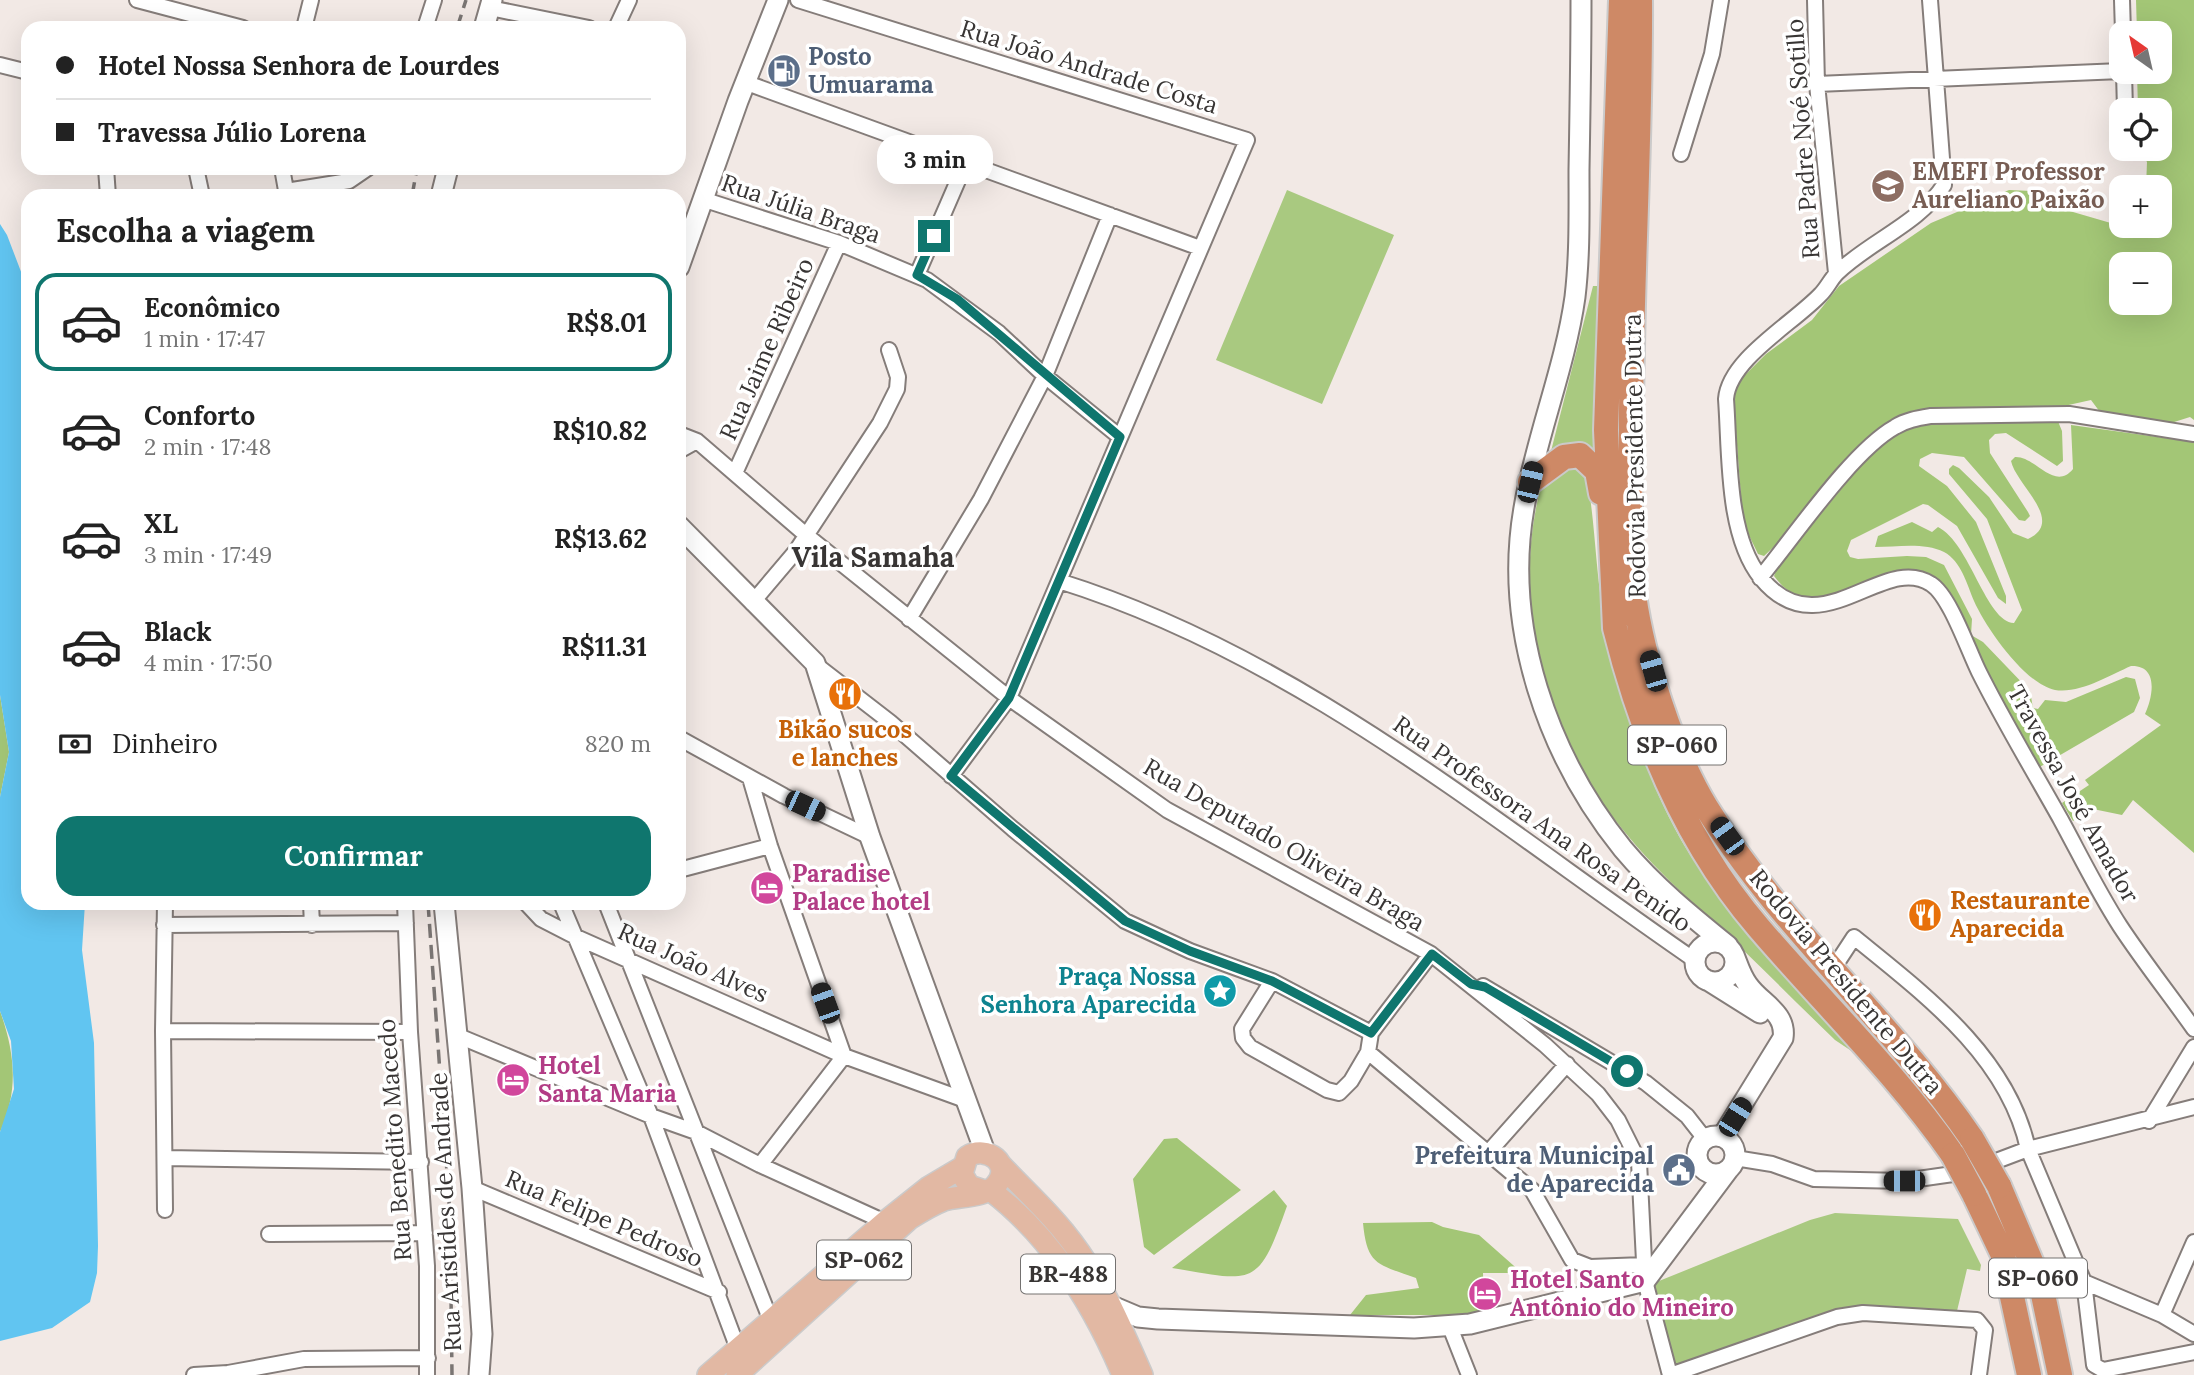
<!DOCTYPE html>
<html lang="pt">
<meta charset="utf-8">
<style>
body{margin:0;font-family:Lora,serif;background:#f6f6f6;color:#222;height:100vh;display:flex;flex-direction:column;font-size:26px;white-space:nowrap}
*{box-sizing:border-box;margin:0}
p{font-size:23px;color:#767676}
.icon{flex:none;width:38px;height:38px;fill:none;stroke:currentColor;stroke-width:2;stroke-linecap:round;stroke-linejoin:round}
.map{position:relative;flex:1;overflow:hidden}
.panel{position:absolute;left:21px;top:189px;width:665px;height:721px;display:flex;flex-direction:column;background:#fff;border-radius:21px;box-shadow:0 7px 28px #0002}
.panel>*{flex:none}
.guide{position:absolute;left:21px;top:21px;width:665px;height:154px;border-radius:21px;box-shadow:0 7px 28px #0002;display:grid;align-content:center;height:154px;padding:0 35px;background:#fff}
.needle{width:46px;rotate:326deg}
.tools{position:absolute;left:2109px;top:21px;display:grid;gap:14px}
.tools a{display:grid;place-items:center;width:63px;height:63px;border-radius:14px;background:#fff;box-shadow:0 7px 28px #0002;font-size:35px}
.end{position:absolute;width:32px;height:32px;margin:-16px;border:9px solid #0f766e;background:#fff;box-shadow:0 0 0 4px #fff}
.from{border-radius:50%}
.bubble{position:absolute;height:49px;border-radius:21px;background:#fff;box-shadow:0 7px 28px #0002;font-size:23px;font-weight:800;line-height:49px;text-align:center}
.car{position:absolute;width:21px;height:42px;margin:-21px -10px;border-radius:9px;box-shadow:0 0 5px 2px #0007;background:linear-gradient(#222 24%,#8ab4d8 0 40%,#222 0 76%,#8ab4d8 0 86%,#222 0)}
.guide b{display:flex;align-items:center;gap:24px;height:66px;font-size:26px}
.guide b+b{border-top:2px solid #e0e0e0}
.guide i{width:18px;height:18px;background:#222}
ul{padding:0;list-style:none}
li{display:flex;align-items:center;gap:21px;height:98px;margin:0 14px 10px;padding:0 21px;border:4px solid transparent;border-radius:21px}
li div{flex:1}
li b{display:block;font-size:26px}
li em{font-style:normal;font-weight:800}
li.on{border-color:#0f766e}
li>.icon{width:63px;height:63px;stroke-width:1.5}
h2{padding:0 35px;font-size:32px;line-height:84px}
.pay{display:flex;align-items:center;gap:18px;height:77px;padding:0 35px;font-size:26px}
.pay p{margin-inline-start:auto}
.action{display:flex;gap:14px;margin-top:auto;padding:14px 35px}
.action a{flex:1;height:80px;border-radius:21px;background:#0f766e;color:#fff;font-size:28px;font-weight:800;line-height:80px;text-align:center}
.map>svg:first-child{display:block}
</style>
<div class="map">
<svg width="2194" height="1375" viewBox="0 0 2194 1375">
<rect width="100%" height="100%" fill="#f2e9e5"/>
<path fill="#a9c980" d="M 1287,190 L 1394,235 L 1322,404 L 1216,360 Z
M 1593,286 L 1602,286 L 1598,456 C 1580,438 1570,444 1550,455 Z
M 1575,467 L 1585,475 L 1589,490 C 1595,529 1596,568 1602,606 C 1615,689 1650,795 1696,864 C 1741,933 1799,992 1853,1052 L 1835,1040 C 1803,1009 1772,978 1740,947 C 1694,904 1644,861 1607,809 C 1538,715 1510,588 1544,476 Z
M 1835,1213 L 1958,1219 L 1981,1265 L 1980,1271 L 1967,1269 L 1957,1311 L 1843,1307 L 1671,1373 L 1654,1287 L 1659,1281 L 1810,1220 Z"/>
<path fill="#a3c676" fill-rule="evenodd" d="M 2136,0 L 2194,0 L 2194,420 L 2190,417 L 2171,423 L 2100,412 L 2091,400 L 2064,406 L 1934,408 L 1895,418 L 1876,432 L 1794,528 L 1764,556 L 1758,554 L 1743,523 L 1734,406 L 1735,389 L 1744,376 L 1766,354 L 1812,320 L 1839,286 L 1931,223 L 2009,190 L 2032,191 L 2049,205 L 2121,226 L 2160,226 L 2160,187 L 2146,187 L 2147,162 L 2139,149 L 2160,149 L 2160,110 L 2138,110 L 2137,72 L 2160,72 L 2160,33 L 2137,33 ZM 2121,264 L 2160,264 L 2160,303 L 2121,303 Z
M 2057,419 L 2062,431 L 2063,461 L 2057,466 L 2006,433 L 1995,434 L 1989,440 L 1990,453 L 2028,512 L 2030,516 L 2025,521 L 2019,520 L 1964,457 L 1932,453 L 1920,459 L 1919,466 L 1947,486 L 1976,522 L 2006,596 L 2006,604 L 1998,598 L 1957,526 L 1928,505 L 1923,504 L 1851,540 L 1847,551 L 1850,557 L 1858,559 L 1907,556 L 1926,557 L 1944,565 L 1972,619 L 1971,635 L 1983,642 L 2030,691 L 2033,708 L 2038,709 L 2045,700 L 2066,702 L 2126,677 L 2135,679 L 2140,698 L 2134,712 L 2038,768 L 1934,576 C 1882,551 1820,639 1774,576 L 1778,566 L 1870,454 L 1896,433 L 1920,422 Z
M 2071,425 L 2194,442 L 2194,853 L 2133,800 L 2122,815 L 2093,809 L 2073,821 L 2062,803 L 2089,785 L 2085,780 L 2161,725 L 2145,714 C 2153,697 2159,665 2131,666 C 2110,675 2080,694 2055,690 C 2025,684 1986,628 1974,601 C 1967,584 1961,561 1944,552 C 1924,542 1897,547 1875,547 L 1878,536 L 1912,522 L 1932,532 L 1938,527 C 1970,543 1986,622 2014,623 L 2022,610 L 1987,519 L 1949,474 L 1949,469 L 1953,465 L 1959,468 L 1989,497 L 2013,533 L 2028,539 C 2066,521 2016,485 2011,461 L 2015,457 C 2036,456 2054,492 2073,469 Z
M 0,695 L 9,752 L 0,797 Z
M 0,1011 C 15,1053 19,1091 0,1132 Z
M 1177,1138 L 1241,1190 L 1154,1255 L 1144,1247 L 1133,1179 L 1164,1139 Z
M 1274,1190 L 1287,1206 C 1258,1288 1255,1282 1172,1268 Z
M 1432,1222 L 1443,1227 L 1479,1235 L 1522,1273 L 1483,1273 L 1484,1304 L 1474,1315 L 1350,1315 L 1366,1295 L 1419,1288 L 1416,1278 C 1378,1264 1367,1266 1363,1223 Z"/>
<path fill="#61c5f1" d="M 0,224 L 7,235 L 28,290 L 28,903 L 85,903 L 82,950 L 94,1043 L 98,1246 L 97,1273 L 90,1302 L 52,1328 L 0,1341 L 0,1132 L 14,1089 L 11,1041 L 0,1011 L 0,797 L 9,752 L 0,695 Z"/>
<g fill="none" stroke-linecap="round" stroke-linejoin="round">
<g stroke="#857d7a" stroke-width="18">
<path id="street" d="M 137,0 L 243,28
M 798,0 L 1247,140 L 1009,698 L 951,776
M 1815,0 L 1817,84 L 1836,273
M 1930,0 L 1944,185 C 1919,224 1870,241 1837,273 C 1831,279 1827,288 1821,294 C 1794,323 1729,359 1726,399 C 1730,452 1726,535 1761,578 C 1820,650 1883,552 1931,584 C 1950,596 1968,650 1979,672 C 2004,722 2033,770 2061,820 C 2080,855 2098,892 2120,926 C 2143,961 2170,995 2194,1029
M 2122,0 L 2123,33
M 490,8 L 589,28
M 304,28 L 311,0
M 425,28 L 434,0
M 616,28 L 629,0
M 0,65 L 28,72
M 2124,72 L 2125,110
M 747,83 L 1200,248
M 1817,84 L 2121,71
M 1681,154 L 1712,54 L 1721,0
M 106,168 L 108,196
M 196,168 L 202,196
M 282,168 L 287,196
M 286,191 L 349,181 L 368,168
M 702,199 L 839,243 L 927,280 L 999,333 L 1045,376 L 1120,437
M 917,275 L 966,162
M 679,434 L 697,441 L 806,535 L 1009,698 L 1167,810 L 1431,954 L 1545,1045 L 1598,1094 L 1618,1120 L 1639,1162 L 1645,1281 L 1670,1375
M 679,451 L 697,441
M 735,473 L 839,243
M 1760,578 C 1794,537 1852,451 1895,427 C 1906,420 1919,418 1931,416 L 2069,414 L 2194,434
M 1059,581 C 1299,656 1492,821 1696,961
M 752,603 L 796,551 L 880,423 L 897,389 L 898,377 L 889,350
M 909,619 L 981,499 L 1045,376 L 1110,215
M 815,664 L 890,722 L 1013,829 L 1125,921 L 1190,951 L 1272,981 L 1371,1033
M 679,738 L 784,796 L 870,837
M 750,778 L 770,846 L 844,1056 L 760,1165
M 679,870 L 770,846
M 165,903 L 163,1031 L 165,1210
M 311,903 L 312,925
M 405,903 L 410,1032 L 427,1266 L 427,1375
M 526,903 L 541,919 L 576,937 L 844,1056 L 965,1100
M 561,903 L 651,1116 L 738,1349
M 606,903 L 771,1321
M 164,925 L 406,923
M 1833,969 L 1854,937 C 1924,994 2008,1056 2028,1149 L 2084,1282 L 2094,1365 L 2103,1370 L 2194,1352
M 1272,981 L 1242,1029 L 1243,1038 L 1250,1047 L 1327,1090 L 1339,1093 L 1351,1081 L 1368,1052 L 1371,1033 L 1431,954
M 1483,986 L 1646,1083 L 1687,1116 L 1705,1139
M 163,1031 L 410,1032
M 456,1035 L 651,1116 L 696,1132 L 760,1165 L 885,1222
M 1368,1052 L 1532,1190 L 1572,1260 L 1590,1267 L 1644,1265
M 2149,1121 L 2194,1047
M 1487,1154 L 1567,1064
M 166,1158 L 421,1162
M 1735,1158 L 1772,1164 L 1814,1179 L 1904,1181 L 1967,1172 L 2028,1149 L 2194,1107
M 472,1188 L 719,1292
M 269,1234 L 425,1233
M 2084,1282 L 2162,1315 L 2194,1334
M 2162,1315 L 2194,1242
M 1450,1327 L 1469,1375
M 194,1375 L 228,1373 L 304,1359 L 428,1358
M 1670,1375 L 1837,1317 L 1863,1313 L 1977,1320 L 1985,1330 L 1979,1375"/>
</g>
<g stroke="#857d7a" stroke-width="23">
<path id="secondary" d="M 1581,0 C 1581,57 1580,113 1579,170 C 1579,212 1580,254 1575,297 C 1565,368 1536,437 1524,508 C 1503,628 1548,756 1623,849 C 1654,886 1691,916 1728,946
M 484,28 L 492,0
M 441,196 L 448,168
M 679,267 L 738,101 L 778,0
M 679,526 L 815,663 L 870,837 L 985,1152
M 444,903 L 472,1188 L 482,1334 L 479,1375
M1695 962a20 20 0 1 1 40 0a20 20 0 1 1-40 0Z
M 1734,955 C 1738,965 1741,976 1748,985 C 1760,1003 1787,1012 1783,1038
M 1709,981 L 1760,1013
M1697 1155a19 19 0 1 1 38 0a19 19 0 1 1-38 0Z
M 1722,1137 L 1783,1038
M 1112,1306 L 1138,1317 L 1158,1319 L 1414,1328 L 1470,1324 L 1645,1281 L 1728,1170"/>
</g>
<g stroke="#cbcaca" stroke-width="24">
<path id="primary" d="M 1000,1164 C 1021,1187 1045,1208 1064,1232 C 1099,1274 1120,1325 1142,1375
M 990,1190 C 1052,1237 1093,1304 1123,1375
M 708,1375 L 885,1222 L 929,1187 L 961,1168
M 737,1375 L 909,1219 C 920,1212 931,1205 944,1200 C 958,1196 986,1197 996,1185 C 1014,1164 986,1144 967,1157 L 962,1174 L 969,1186 L 984,1191"/>
</g>
<g stroke="#cbcaca" stroke-width="28">
<path id="highway" d="M 1621,0 L 1606,430 L 1615,628 C 1642,737 1685,842 1759,928 C 1824,1004 1896,1073 1953,1155
M 1640,0 C 1641,148 1630,296 1631,444 C 1631,494 1627,546 1634,595 C 1643,659 1672,751 1706,807 C 1781,928 1892,1022 1972,1139
M 1530,482 L 1564,457 L 1580,455 L 1597,471 L 1601,493
M 1999,1186 L 2041,1285 L 2060,1375
M 1974,1194 L 2003,1255 L 2029,1375"/>
</g>
<use href="#street" stroke="#fff" stroke-width="14"/>
<use href="#secondary" stroke="#fff" stroke-width="19"/>
<use href="#primary" stroke="#e2b8a3" stroke-width="21"/>
<use href="#highway" stroke="#ce8966" stroke-width="24"/>
<path stroke="#7a7573" stroke-width="3.5" stroke-dasharray="14 7" stroke-linecap="butt" d="M 457,28 L 466,0
M 412,196 L 417,168
M 428,903 L 450,1215 L 452,1375"/>
<g stroke="#cbcaca" stroke-width="28" stroke-linecap="butt">
<path id="highway-bridge" d="M 1972,1139 L 1999,1186
M 1953,1155 L 1974,1194"/>
</g>
<use href="#highway-bridge" stroke="#ce8966" stroke-width="24"/>
</g>
<g fill="none" stroke-linecap="round" stroke-linejoin="round">
<path stroke="#0f766e" stroke-width="9" d="M 934,236 L 917,275 L 957,299 L 1120,437 L 1009,698 L 951,776 L 1125,921 L 1190,951 L 1272,981 L 1371,1033 L 1432,954 L 1471,984 L 1485,987 L 1627,1071"/>
</g>
<defs>
<g id="fuel-disc" transform="scale(1.75)"><circle r="9.5" fill="#5c6f8a" stroke="#fff"/><path d="M-5.5-6h7V0h2V4h1.3V-2.5L3-4.5l.8-.8L6-3V5H2.5V1h-1V6h-7ZM-4.2-4.7v3.2H.2V-4.7Z" fill="#fff"/></g>
<g id="school-disc" transform="scale(1.75)"><circle r="9.5" fill="#8d6e63" stroke="#fff"/><path d="M0-5L7-2L0 1L-7-2ZM-4 1L0 2.5L4 1V4Q0 6-4 4Z" fill="#fff"/></g>
<g id="restaurant-disc" transform="scale(1.75)"><circle r="9.5" fill="#e8710a" stroke="#fff"/><path d="M-5-6h1v4h1v-4h1v4h1v-4h1v5L-1.5 .5V6h-2V.5L-5-1ZM5-6V6H3V1.5H1.5Q1.5-4 5-6Z" fill="#fff"/></g>
<g id="hotel-disc" transform="scale(1.75)"><circle r="9.5" fill="#d1479c" stroke="#fff"/><path d="M-6-4.5h1.5V1H6V5H4.5V3h-9V5H-6ZM-4 0a1.8 1.8 0 1 1 3.6 0ZM.5 0V-2.5h3Q6-2.5 6 0Z" fill="#fff"/></g>
<g id="sight-disc" transform="scale(1.75)"><circle r="9.5" fill="#0f9aa8" stroke="#fff"/><path d="M0-6L1.8-2.2L6-1.7L2.9 1.2L3.7 5.4L0 3.3L-3.7 5.4L-2.9 1.2L-6-1.7L-1.8-2.2Z" fill="#fff"/></g>
<g id="civic-disc" transform="scale(1.75)"><circle r="9.5" fill="#5c6f8a" stroke="#fff"/><path d="M-.6-6.5H3V-4.5H.6V-3L4-1V1h2V6H-6V1h2V-1L-.6-3ZM-1.2 2.5V6h2.4V2.5Z" fill="#fff"/></g>
</defs>
<g fill-rule="evenodd">
<use href="#fuel-disc" x="784" y="71"/>
<use href="#school-disc" x="1888" y="186"/>
<use href="#restaurant-disc" x="845" y="694"/>
<use href="#hotel-disc" x="767" y="888"/>
<use href="#restaurant-disc" x="1925" y="915"/>
<use href="#sight-disc" x="1220" y="991"/>
<use href="#hotel-disc" x="513" y="1080"/>
<use href="#civic-disc" x="1679" y="1170"/>
<use href="#hotel-disc" x="1485" y="1294"/>
</g>
<g text-anchor="middle" stroke-width="7" stroke-linejoin="round" paint-order="stroke">
<g fill="#fff" stroke="#747271" stroke-width="2">
<rect x="1628" y="725.5" width="98" height="39" rx="5"/>
<rect x="817" y="1240.5" width="94" height="39" rx="5"/>
<rect x="1021" y="1254.5" width="94" height="39" rx="5"/>
<rect x="1989" y="1258.5" width="98" height="39" rx="5"/>
</g>
<g font-size="23" font-weight="bold" fill="#383534">
<text x="1677" y="753">SP-060</text>
<text x="864" y="1268">SP-062</text>
<text x="1068" y="1282">BR-488</text>
<text x="2038" y="1286">SP-060</text>
</g>
<g font-size="24" font-weight="bold" fill="#4e5e75" stroke="#fff" text-anchor="start">
<text x="808" y="65">Posto<tspan x="808" dy="28">Umuarama</tspan></text>
<text x="1654" y="1164" text-anchor="end">Prefeitura Municipal<tspan x="1654" dy="28">de Aparecida</tspan></text>
</g>
<g font-size="24" fill="#383534" stroke="#fff">
<text transform="translate(1089 67) rotate(17)" y="8">Rua João Andrade Costa</text>
<text transform="translate(1803 139) rotate(-94)" y="8">Rua Padre Noé Sotillo</text>
<text transform="translate(801 209) rotate(19)" y="8">Rua Júlia Braga</text>
<text transform="translate(767 349) rotate(-66)" y="8">Rua Jaime Ribeiro</text>
<text transform="translate(1635 456) rotate(-91)" y="8">Rodovia Presidente Dutra</text>
<text transform="translate(2073 794) rotate(61)" y="8">Travessa José Amador</text>
<text transform="translate(1542 824) rotate(35)" y="8">Rua Professora Ana Rosa Penido</text>
<text transform="translate(1284 845) rotate(30)" y="8">Rua Deputado Oliveira Braga</text>
<text transform="translate(693 963) rotate(24)" y="8">Rua João Alves</text>
<text transform="translate(1846 982) rotate(50)" y="8">Rodovia Presidente Dutra</text>
<text transform="translate(395 1140) rotate(-94)" y="8">Rua Benedito Macedo</text>
<text transform="translate(446 1212) rotate(-93)" y="8">Rua Aristides de Andrade</text>
<text transform="translate(604 1219) rotate(23)" y="8">Rua Felipe Pedroso</text>
</g>
<g font-size="24" font-weight="bold" fill="#785e54" stroke="#fff" text-anchor="start">
<text x="1912" y="180">EMEFI Professor<tspan x="1912" dy="28">Aureliano Paixão</tspan></text>
</g>
<g font-size="24" font-weight="bold" fill="#c56008" stroke="#fff">
<text x="845" y="738">Bikão sucos<tspan x="845" dy="28">e lanches</tspan></text>
<text x="1950" y="909" text-anchor="start">Restaurante<tspan x="1950" dy="28">Aparecida</tspan></text>
</g>
<g font-size="24" font-weight="bold" fill="#b23c85" stroke="#fff" text-anchor="start">
<text x="792" y="882">Paradise<tspan x="792" dy="28">Palace hotel</tspan></text>
<text x="538" y="1074">Hotel<tspan x="538" dy="28">Santa Maria</tspan></text>
<text x="1510" y="1288">Hotel Santo<tspan x="1510" dy="28">Antônio do Mineiro</tspan></text>
</g>
<g font-size="24" font-weight="bold" fill="#0d838f" stroke="#fff" text-anchor="end">
<text x="1196" y="985">Praça Nossa<tspan x="1196" dy="28">Senhora Aparecida</tspan></text>
</g>
<g font-size="28" font-weight="bold" fill="#383534" stroke="#fff">
<text x="873" y="567">Vila Samaha</text>
</g>
</g>
</svg>
<div class="tools">
<a><svg class="needle" viewBox="-14 -14 28 28"><path d="M0-13l5 13h-10z" fill="#e53935"/><path d="M0 13l5-13h-10z" fill="#767676"/></svg></a>
<a><svg class="icon" aria-label="locate" viewBox="0 0 24 24"><circle cx="12" cy="12" r="6"/><path d="M12 2v4M12 18v4M2 12h4M18 12h4"/></svg></a>
<a>+</a>
<a>−</a>
</div>
<i class="end from" style="left:1627px;top:1071px"></i>
<i class="end" style="left:934px;top:236px"></i>
<div class="bubble" style="left:877px;top:135px;width:116px">3 min</div>
<i class="car" style="left:1530px;top:482px;rotate:13deg"></i>
<i class="car" style="left:1653px;top:671px;rotate:344deg"></i>
<i class="car" style="left:805px;top:806px;rotate:115deg"></i>
<i class="car" style="left:1727px;top:836px;rotate:324deg"></i>
<i class="car" style="left:825px;top:1003px;rotate:340deg"></i>
<i class="car" style="left:1735px;top:1117px;rotate:32deg"></i>
<i class="car" style="left:1904px;top:1181px;rotate:270deg"></i>
<div class="guide">
<b><i class="from"></i>Hotel Nossa Senhora de Lourdes</b>
<b><i></i>Travessa Júlio Lorena</b>
</div>
<section class="panel">
<h2>Escolha a viagem</h2>
<ul>
<li class="on"><svg class="icon" aria-label="car" viewBox="0 0 24 24"><path d="M5 17H2v-5l4-1 3-4h7l3 4 3 1v5h-3M9 17h6M6 11h13"/><circle cx="7" cy="17" r="2"/><circle cx="17" cy="17" r="2"/></svg><div><b>Econômico</b><p>1 min · 17:47</p></div><em>R$8.01</em></li>
<li><svg class="icon" aria-label="car" viewBox="0 0 24 24"><path d="M5 17H2v-5l4-1 3-4h7l3 4 3 1v5h-3M9 17h6M6 11h13"/><circle cx="7" cy="17" r="2"/><circle cx="17" cy="17" r="2"/></svg><div><b>Conforto</b><p>2 min · 17:48</p></div><em>R$10.82</em></li>
<li><svg class="icon" aria-label="car" viewBox="0 0 24 24"><path d="M5 17H2v-5l4-1 3-4h7l3 4 3 1v5h-3M9 17h6M6 11h13"/><circle cx="7" cy="17" r="2"/><circle cx="17" cy="17" r="2"/></svg><div><b>XL</b><p>3 min · 17:49</p></div><em>R$13.62</em></li>
<li><svg class="icon" aria-label="car" viewBox="0 0 24 24"><path d="M5 17H2v-5l4-1 3-4h7l3 4 3 1v5h-3M9 17h6M6 11h13"/><circle cx="7" cy="17" r="2"/><circle cx="17" cy="17" r="2"/></svg><div><b>Black</b><p>4 min · 17:50</p></div><em>R$11.31</em></li>
</ul>
<div class="pay"><svg class="icon" aria-label="cash" viewBox="0 0 24 24"><path d="M3 7h18v10H3z"/><circle cx="12" cy="12" r="2"/></svg>Dinheiro<p>820 m</p></div>
<div class="action"><a>Confirmar</a></div>
</section>
</div>
